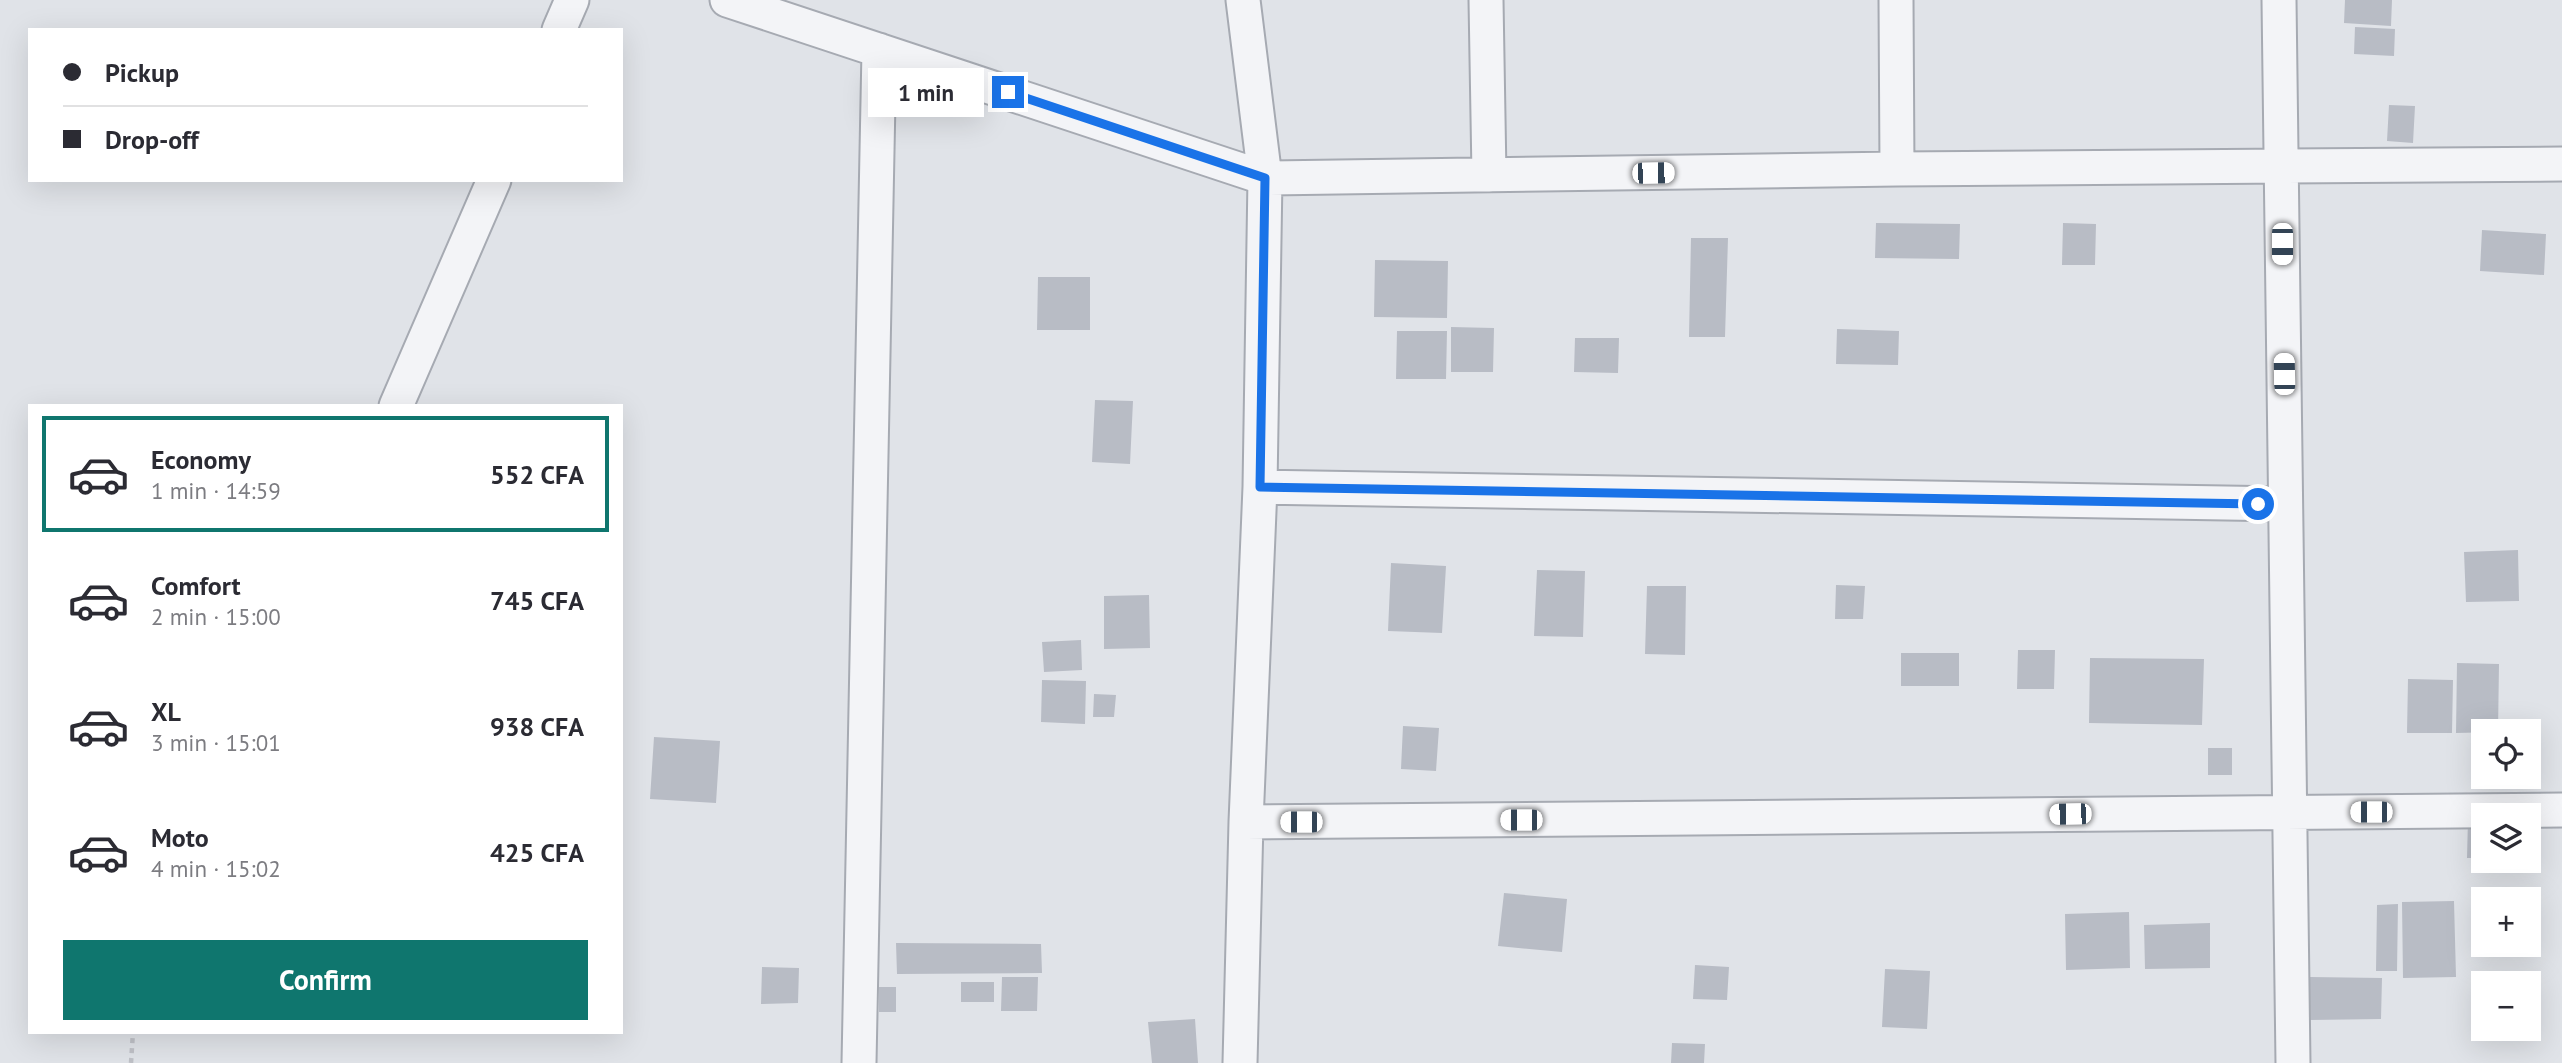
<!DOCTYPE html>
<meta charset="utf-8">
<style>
body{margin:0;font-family:"PT Sans",sans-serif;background:#f2f2f3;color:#2b2b33;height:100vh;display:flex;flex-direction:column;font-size:26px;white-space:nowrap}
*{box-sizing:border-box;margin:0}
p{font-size:23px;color:#7c7c81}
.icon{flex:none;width:38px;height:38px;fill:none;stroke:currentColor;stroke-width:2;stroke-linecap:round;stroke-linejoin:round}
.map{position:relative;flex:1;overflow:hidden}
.drawer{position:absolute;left:28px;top:404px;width:595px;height:630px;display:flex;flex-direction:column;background:#fff;border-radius:0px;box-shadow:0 7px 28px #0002}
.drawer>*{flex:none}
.banner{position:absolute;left:28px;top:28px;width:595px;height:154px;border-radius:0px;box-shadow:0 7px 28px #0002;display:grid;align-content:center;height:154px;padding:0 35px;background:#fff}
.buttons{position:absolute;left:2471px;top:719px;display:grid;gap:14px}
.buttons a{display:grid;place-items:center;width:70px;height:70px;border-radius:0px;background:#fff;box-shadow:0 7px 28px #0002;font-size:35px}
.end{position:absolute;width:32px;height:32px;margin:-16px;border:9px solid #1a73e8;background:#fff;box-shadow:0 0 0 4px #fff}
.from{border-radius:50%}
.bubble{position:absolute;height:49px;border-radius:0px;background:#fff;box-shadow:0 7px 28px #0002;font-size:23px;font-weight:700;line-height:49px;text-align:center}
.car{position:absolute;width:21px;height:42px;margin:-21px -10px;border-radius:9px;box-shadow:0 0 5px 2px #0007;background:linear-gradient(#fff 24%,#345 0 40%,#fff 0 76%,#345 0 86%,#fff 0)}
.banner b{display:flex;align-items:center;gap:24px;height:66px;font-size:26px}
.banner b+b{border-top:2px solid #e1e1e2}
.banner i{width:18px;height:18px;background:#2b2b33}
ul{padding:12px 0 0;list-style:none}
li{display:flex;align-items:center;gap:21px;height:116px;margin:0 14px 10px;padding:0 21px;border:4px solid transparent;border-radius:0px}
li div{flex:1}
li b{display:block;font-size:26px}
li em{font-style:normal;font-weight:700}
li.current{border-color:#0f766e}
li>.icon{width:63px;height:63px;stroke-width:1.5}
.action{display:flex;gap:14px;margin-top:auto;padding:14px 35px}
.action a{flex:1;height:80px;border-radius:0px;background:#0f766e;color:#fff;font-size:28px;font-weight:700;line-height:80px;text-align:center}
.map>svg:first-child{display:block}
</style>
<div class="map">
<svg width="2562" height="1063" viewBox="0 0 2562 1063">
<rect width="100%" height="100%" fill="#e0e3e8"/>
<path fill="#b8bcc5" d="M 2345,0 L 2392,0 L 2391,26 L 2344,23 Z
M 2355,27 L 2395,29 L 2394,56 L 2354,54 Z
M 2389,105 L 2415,106 L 2413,143 L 2387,141 Z
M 1876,223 L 1960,224 L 1959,259 L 1875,258 Z
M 2063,223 L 2096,224 L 2095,265 L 2062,265 Z
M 2482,230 L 2546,234 L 2544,275 L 2480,271 Z
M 1691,238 L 1728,238 L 1725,337 L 1689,337 Z
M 1375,260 L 1448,261 L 1447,318 L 1374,317 Z
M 1038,277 L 1090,277 L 1090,330 L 1037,330 Z
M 1451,327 L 1494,328 L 1493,372 L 1451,372 Z
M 1837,329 L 1899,331 L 1898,365 L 1836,364 Z
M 1397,331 L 1447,331 L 1446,379 L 1396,379 Z
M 1575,338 L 1619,338 L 1618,373 L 1574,372 Z
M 1095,400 L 1133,401 L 1130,464 L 1092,462 Z
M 2518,550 L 2519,601 L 2466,602 L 2464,552 Z
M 1391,563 L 1446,566 L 1442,633 L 1388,631 Z
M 1537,570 L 1585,571 L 1583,637 L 1534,636 Z
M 1836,585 L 1865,586 L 1863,619 L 1835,619 Z
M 1647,586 L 1686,586 L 1685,655 L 1645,654 Z
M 1149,595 L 1150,648 L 1104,649 L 1104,596 Z
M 1081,640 L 1082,670 L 1044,672 L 1042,642 Z
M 2018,650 L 2055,650 L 2054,689 L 2017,689 Z
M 1901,653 L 1959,653 L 1959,686 L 1901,686 Z
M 2090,658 L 2204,659 L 2202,725 L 2089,723 Z
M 2457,663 L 2499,664 L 2498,732 L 2456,733 Z
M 2408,679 L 2453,680 L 2452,733 L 2407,733 Z
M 1042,680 L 1086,681 L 1085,724 L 1041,722 Z
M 1094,694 L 1116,695 L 1114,717 L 1093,717 Z
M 1403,726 L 1439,728 L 1436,771 L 1401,769 Z
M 654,737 L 720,741 L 716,803 L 650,799 Z
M 2208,748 L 2232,748 L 2232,775 L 2208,775 Z
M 2468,819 L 2483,819 L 2483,858 L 2467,858 Z
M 1504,893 L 1567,899 L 1562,952 L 1498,946 Z
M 2454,901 L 2456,977 L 2403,978 L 2402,902 Z
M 2398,904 L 2397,971 L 2376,971 L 2377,905 Z
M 2129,912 L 2130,968 L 2066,970 L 2065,914 Z
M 2210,923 L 2210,968 L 2145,969 L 2144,925 Z
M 896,943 L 1041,944 L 1042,973 L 897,974 Z
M 1695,965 L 1729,967 L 1727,1000 L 1693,999 Z
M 762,967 L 799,968 L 798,1003 L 761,1004 Z
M 1885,969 L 1930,971 L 1927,1029 L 1882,1027 Z
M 1002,977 L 1038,977 L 1037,1011 L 1001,1011 Z
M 2310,977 L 2382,978 L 2381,1019 L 2310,1020 Z
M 961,982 L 994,982 L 994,1002 L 961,1002 Z
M 879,987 L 896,987 L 896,1012 L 879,1012 Z
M 1195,1019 L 1198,1063 L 1152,1063 L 1148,1022 Z
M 1672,1043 L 1705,1044 L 1704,1063 L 1671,1063 Z"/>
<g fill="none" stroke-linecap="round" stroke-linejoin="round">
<g stroke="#a6aab2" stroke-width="37">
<path id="minor" d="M 727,0 L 1265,178 L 1897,169 L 2562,164
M 1486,0 L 1489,175
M 1896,0 L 1897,169
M 2279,0 L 2293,1063
M 559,30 L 572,0
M 396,406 L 494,180
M 1260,487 L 2285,504
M 1246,822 L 2562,810
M 859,1063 L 879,50
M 1240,1063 L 1246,822 L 1260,487 L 1265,178 L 1243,0"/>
</g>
<path stroke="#bfc1c7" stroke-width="4.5" stroke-dasharray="5 5" stroke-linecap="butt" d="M 131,1063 L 133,1032"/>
<use href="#minor" stroke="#f3f4f7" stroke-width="33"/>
</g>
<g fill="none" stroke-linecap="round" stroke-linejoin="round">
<path stroke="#1a73e8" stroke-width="9" d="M 1008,92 L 1265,178 L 1260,487 L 2258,504"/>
</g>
</svg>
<div class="buttons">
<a><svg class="icon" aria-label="locate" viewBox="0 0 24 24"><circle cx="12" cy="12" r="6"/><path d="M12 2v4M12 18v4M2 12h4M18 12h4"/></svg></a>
<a><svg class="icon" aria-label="layers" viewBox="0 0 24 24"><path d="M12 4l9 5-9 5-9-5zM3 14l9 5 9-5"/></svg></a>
<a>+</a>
<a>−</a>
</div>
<i class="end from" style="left:2258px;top:504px"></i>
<i class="end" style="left:1008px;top:92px"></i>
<div class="bubble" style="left:868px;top:68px;width:116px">1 min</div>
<i class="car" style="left:1653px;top:173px;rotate:89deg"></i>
<i class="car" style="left:2282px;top:244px;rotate:180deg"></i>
<i class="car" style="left:2284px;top:374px;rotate:359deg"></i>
<i class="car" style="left:2371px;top:812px;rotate:270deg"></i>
<i class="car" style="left:2070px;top:814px;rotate:269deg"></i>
<i class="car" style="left:1521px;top:820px;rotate:270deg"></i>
<i class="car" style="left:1301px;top:822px;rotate:270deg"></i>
<div class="banner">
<b><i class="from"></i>Pickup</b>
<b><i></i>Drop-off</b>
</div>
<section class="drawer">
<ul>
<li class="current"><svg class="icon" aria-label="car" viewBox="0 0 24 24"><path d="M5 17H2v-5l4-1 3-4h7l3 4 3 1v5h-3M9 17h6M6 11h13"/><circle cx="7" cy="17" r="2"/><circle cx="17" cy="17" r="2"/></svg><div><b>Economy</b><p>1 min · 14:59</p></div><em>552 CFA</em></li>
<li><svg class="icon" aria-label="car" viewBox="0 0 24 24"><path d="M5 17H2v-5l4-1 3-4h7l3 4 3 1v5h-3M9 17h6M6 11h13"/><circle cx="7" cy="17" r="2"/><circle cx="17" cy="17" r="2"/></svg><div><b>Comfort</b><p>2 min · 15:00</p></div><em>745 CFA</em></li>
<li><svg class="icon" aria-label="car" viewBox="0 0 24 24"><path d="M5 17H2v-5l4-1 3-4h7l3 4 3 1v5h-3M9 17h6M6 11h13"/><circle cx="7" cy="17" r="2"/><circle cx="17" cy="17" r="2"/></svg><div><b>XL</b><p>3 min · 15:01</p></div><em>938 CFA</em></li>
<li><svg class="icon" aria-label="car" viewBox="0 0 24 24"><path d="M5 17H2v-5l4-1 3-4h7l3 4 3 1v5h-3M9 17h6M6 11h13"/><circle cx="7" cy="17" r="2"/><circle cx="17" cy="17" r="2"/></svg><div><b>Moto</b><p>4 min · 15:02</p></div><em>425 CFA</em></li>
</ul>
<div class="action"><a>Confirm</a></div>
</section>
</div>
